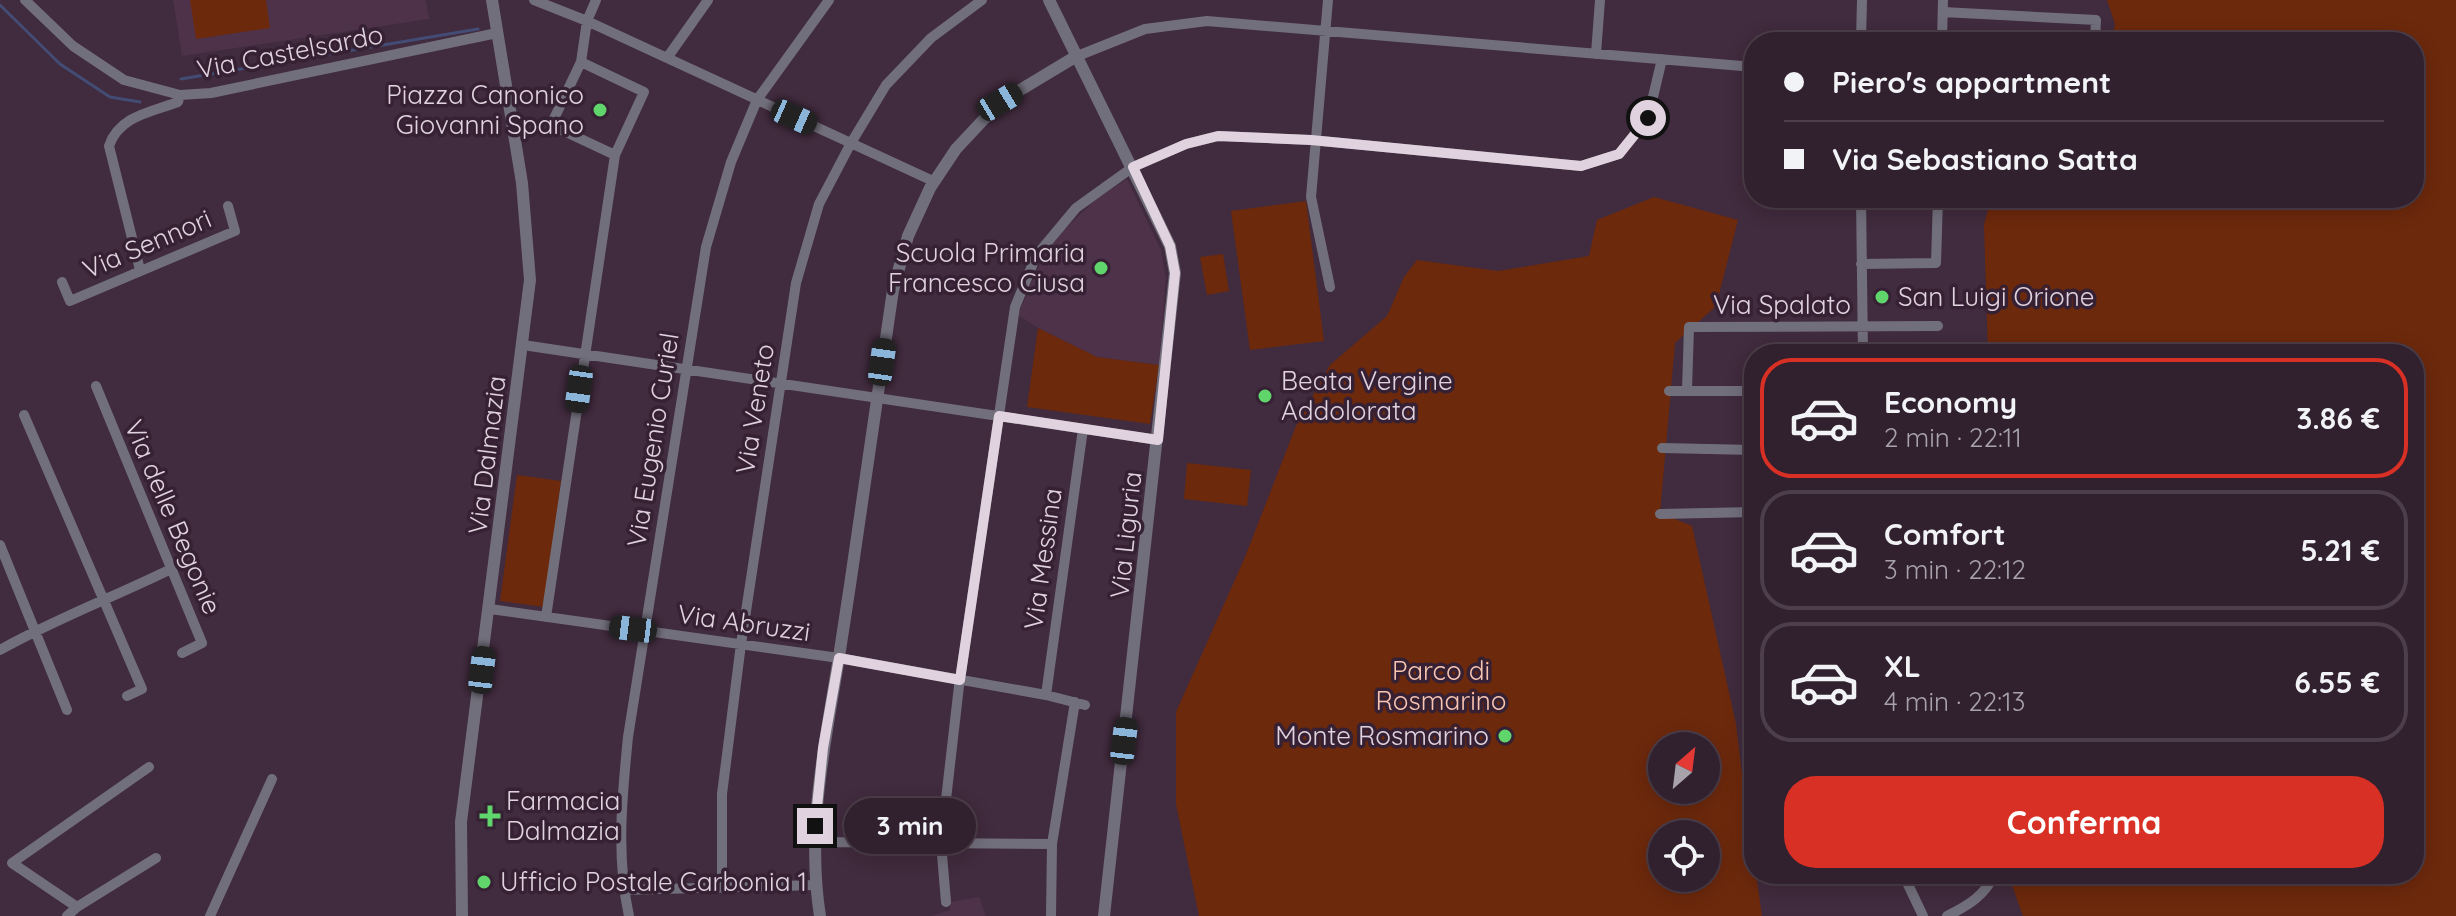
<!DOCTYPE html>
<html lang="it">
<meta charset="utf-8">
<style>
body{margin:0;font-family:Quicksand,sans-serif;background:#392836;color:#f1f3f6;height:100vh;display:flex;flex-direction:column;font-size:30px;white-space:nowrap}
*{box-sizing:border-box;margin:0}
p{font-size:26px;color:#a8a3aa}
.icon{flex:none;width:44px;height:44px;fill:none;stroke:currentColor;stroke-width:2;stroke-linecap:round;stroke-linejoin:round}
.map{position:relative;flex:1;overflow:hidden}
.drawer{position:absolute;left:1744px;top:344px;width:680px;height:540px;display:flex;flex-direction:column;background:#31202e;border-radius:32px;box-shadow:0 4px 20px #0003,0 0 0 2px #4c3e4a}
.drawer>*{flex:none}
.top-card{position:absolute;left:1744px;top:32px;width:680px;height:176px;border-radius:32px;box-shadow:0 4px 20px #0003,0 0 0 2px #4c3e4a;display:grid;align-content:center;height:176px;padding:0 40px;background:#31202e}
.needle{width:52px;rotate:28deg}
.fabs{position:absolute;left:1648px;top:732px;display:grid;gap:16px}
.fabs a{display:grid;place-items:center;width:72px;height:72px;border-radius:50%;background:#31202e;box-shadow:0 4px 20px #0003,0 0 0 2px #4c3e4a;font-size:40px}
.end{position:absolute;width:36px;height:36px;margin:-18px;border:10px solid #e0d2de;background:#111;box-shadow:0 0 0 4px #111}
.from{border-radius:50%}
.bubble{position:absolute;height:56px;border-radius:28px;background:#31202e;box-shadow:0 4px 20px #0003,0 0 0 2px #4c3e4a;font-size:26px;font-weight:700;line-height:56px;text-align:center}
.car{position:absolute;width:24px;height:48px;margin:-24px -12px;border-radius:10px;box-shadow:0 0 6px 2px #0007;background:linear-gradient(#222 24%,#8ab4d8 0 40%,#222 0 76%,#8ab4d8 0 86%,#222 0)}
.top-card b{display:flex;align-items:center;gap:28px;height:76px;font-size:30px}
.top-card b+b{border-top:2px solid #4c3e4a}
.top-card i{width:20px;height:20px;background:#f1f3f6}
ul{padding:14px 0 0;list-style:none}
li{display:flex;align-items:center;gap:24px;height:120px;margin:0 16px 12px;padding:0 24px;border:4px solid #4c3e4a;border-radius:32px}
li div{flex:1}
li b{display:block;font-size:30px}
li em{font-style:normal;font-weight:700}
li.on{border-color:#d93025}
li>.icon{width:72px;height:72px;stroke-width:1.5}
.action{display:flex;gap:16px;margin-top:auto;padding:16px 40px}
.action a{flex:1;height:92px;border-radius:32px;background:#d93025;color:#fff;font-size:32px;font-weight:700;line-height:92px;text-align:center}
.map>svg:first-child{display:block}
</style>
<div class="map">
<svg width="2456" height="916" viewBox="0 0 2456 916">
<rect width="100%" height="100%" fill="#412b3e"/>
<path fill="#4d324a" d="M 173,0 L 426,0 L 429,19 L 182,56 Z
M 1127,179 L 1161,250 L 1166,278 L 1159,365 L 1097,357 L 1038,328 L 1018,315 L 1042,258 L 1065,229 L 1095,200 Z
M 979,897 L 986,916 L 932,916 L 950,910 L 950,902 Z"/>
<path fill="#6d290c" fill-rule="evenodd" d="M 190,0 L 266,0 L 270,28 L 196,39 Z
M 2107,0 L 2456,0 L 2456,916 L 2023,916 L 2009,877 L 2012,874 L 2414,874 L 2414,354 L 1988,354 L 1984,225 L 1991,198 L 2414,198 L 2414,42 L 2111,42 L 2115,24 Z
M 1654,197 L 1738,220 L 1716,306 L 1675,343 L 1660,513 L 1692,526 L 1736,724 L 1754,874 L 1756,874 L 1762,916 L 1199,916 L 1176,804 L 1176,712 L 1245,557 L 1296,426 L 1330,365 L 1387,316 L 1404,277 L 1417,260 L 1498,271 L 1589,256 L 1597,220 ZM 1662,746 L 1706,746 L 1706,790 L 1662,790 ZM 1662,834 L 1706,834 L 1706,878 L 1662,878 Z
M 1306,201 L 1324,341 L 1250,350 L 1231,211 Z
M 1223,254 L 1229,291 L 1207,295 L 1200,257 Z
M 1038,328 L 1097,357 L 1159,365 L 1150,424 L 1027,407 Z
M 1187,463 L 1251,470 L 1247,506 L 1184,499 Z
M 517,475 L 561,481 L 544,607 L 500,601 Z"/>
<g fill="none" stroke-linecap="round" stroke-linejoin="round">
<path stroke="#434c74" stroke-width="3" d="M 0,5 L 60,64 L 110,97 L 140,102
M 181,79 L 478,29"/>
<path stroke="#726f7c" stroke-width="10" d="M 25,0 L 73,46 L 124,80 L 180,95 L 211,93 L 497,33
M 534,0 L 587,21 L 933,181
M 1328,0 L 1311,197 L 1330,287
M 1943,12 L 2096,20 L 2095,42
M 1942,41 L 1989,42
M 1861,42 L 1862,0
M 1942,42 L 1943,0
M 1596,54 L 1600,0
M 1075,57 L 1145,29 L 1207,21 L 1754,67
M 667,58 L 708,0
M 581,62 L 587,21 L 596,0
M 1861,198 L 1863,354
M 1861,264 L 1936,263 L 1938,198
M 140,270 L 109,146 C 119,116 151,112 178,102 L 180,95
M 62,282 L 70,301 L 235,231 L 228,206
M 523,345 L 1158,440
M 96,386 L 202,643 L 182,653
M 1687,390 L 1689,327 L 1938,326
M 1669,391 L 1754,391
M 24,415 L 142,689 L 127,696
M 1662,448 L 1754,450
M 1660,514 L 1754,512
M 0,545 L 67,710
M 490,609 L 839,658 L 1046,695 L 1085,705
M 546,617 L 615,155 L 644,92 L 581,62 L 551,125 L 615,155
M 0,650 C 55,619 114,597 171,569
M 1046,695 L 1083,429
M 814,842 L 1052,844
M 1903,874 L 1923,916
M 722,888 L 722,794 L 741,644 L 796,283 L 819,204 L 851,143 L 886,85 L 931,38 L 982,0
M 624,890 L 815,885
M 946,902 L 941,843 L 959,686 L 1015,307 L 1036,256 L 1076,208 L 1133,167 L 1186,144 L 1218,136 L 1311,140 L 1581,166 L 1619,154 L 1648,118 L 1662,59
M 77,907 L 12,863 L 149,767
M 67,916 L 77,907 L 156,858
M 210,916 L 272,779
M 629,916 C 616,857 622,797 628,737 L 706,247 L 731,162 L 757,100 L 829,0
M 1051,916 L 1052,844 L 1075,702
M 1947,916 C 1969,905 1984,896 1995,874"/>
<path stroke="#726f7c" stroke-width="12" d="M 1049,0 L 1170,246 L 1175,273 L 1104,916
M 462,916 L 461,822 L 530,280 L 522,183 L 492,0
M 820,916 C 806,828 825,744 839,657 C 858,535 875,413 893,290 L 908,236 L 930,188 L 956,149 L 1000,102 L 1075,57"/>
</g>
<g fill="none" stroke-linecap="round" stroke-linejoin="round">
<path stroke="#e0d2de" stroke-width="10" d="M 815,826 L 823,748 L 839,658 L 960,680 L 999,416 L 1158,440 L 1175,273 L 1170,246 L 1133,167 L 1186,144 L 1218,136 L 1311,140 L 1581,166 L 1619,154 L 1648,118"/>
</g>
<g fill="#5fd56b" stroke="#362134" stroke-width="3">
<circle cx="600" cy="110" r="8"/>
<circle cx="1101" cy="268" r="8"/>
<circle cx="1882" cy="297" r="8"/>
<circle cx="1265" cy="396" r="8"/>
<circle cx="1505" cy="736" r="8"/>
<path d="M486 804h8v8h8v8h-8v8h-8v-8h-8v-8h8z"/>
<circle cx="484" cy="882" r="8"/>
</g>
<g text-anchor="middle" stroke-width="7" stroke-linejoin="round" paint-order="stroke">
<g font-size="26" fill="#e0d2de" stroke="#362134">
<text transform="translate(290 52) rotate(-11)" y="9">Via Castelsardo</text>
<text transform="translate(147 244) rotate(-23)" y="9">Via Sennori</text>
<text x="1782" y="314">Via Spalato</text>
<text transform="translate(755 409) rotate(-81)" y="9">Via Veneto</text>
<text transform="translate(653 440) rotate(-81)" y="9">Via Eugenio Curiel</text>
<text transform="translate(487 455) rotate(-83)" y="9">Via Dalmazia</text>
<text transform="translate(173 517) rotate(67)" y="9">Via delle Begonie</text>
<text transform="translate(1126 535) rotate(-84)" y="9">Via Liguria</text>
<text transform="translate(1043 559) rotate(-82)" y="9">Via Messina</text>
<text transform="translate(744 623) rotate(8)" y="9">Via Abruzzi</text>
</g>
<g font-size="26" fill="#e0d2de" stroke="#362134" text-anchor="start">
<text x="584" y="104" text-anchor="end">Piazza Canonico<tspan x="584" dy="30">Giovanni Spano</tspan></text>
<text x="1085" y="262" text-anchor="end">Scuola Primaria<tspan x="1085" dy="30">Francesco Ciusa</tspan></text>
<text x="1898" y="306">San Luigi Orione</text>
<text x="1281" y="390">Beata Vergine<tspan x="1281" dy="30">Addolorata</tspan></text>
<text x="1489" y="745" text-anchor="end">Monte Rosmarino</text>
<text x="506" y="810">Farmacia<tspan x="506" dy="30">Dalmazia</tspan></text>
<text x="500" y="891">Ufficio Postale Carbonia 1</text>
</g>
<g font-size="26" fill="#f8c5b2" stroke="#362134">
<text x="1441" y="680">Parco di<tspan x="1441" dy="30">Rosmarino</tspan></text>
</g>
</g>
</svg>
<div class="fabs">
<a><svg class="needle" viewBox="-14 -14 28 28"><path d="M0-13l5 13h-10z" fill="#e53935"/><path d="M0 13l5-13h-10z" fill="#a8a3aa"/></svg></a>
<a><svg class="icon" aria-label="locate" viewBox="0 0 24 24"><circle cx="12" cy="12" r="6"/><path d="M12 2v4M12 18v4M2 12h4M18 12h4"/></svg></a>
</div>
<i class="end from" style="left:1648px;top:118px"></i>
<i class="end" style="left:815px;top:826px"></i>
<div class="bubble" style="left:844px;top:798px;width:132px">3 min</div>
<i class="car" style="left:1000px;top:102px;rotate:59deg"></i>
<i class="car" style="left:794px;top:117px;rotate:114deg"></i>
<i class="car" style="left:882px;top:362px;rotate:8deg"></i>
<i class="car" style="left:579px;top:389px;rotate:188deg"></i>
<i class="car" style="left:633px;top:629px;rotate:277deg"></i>
<i class="car" style="left:482px;top:670px;rotate:7deg"></i>
<i class="car" style="left:1124px;top:741px;rotate:7deg"></i>
<div class="top-card">
<b><i class="from"></i>Piero's appartment</b>
<b><i></i>Via Sebastiano Satta</b>
</div>
<section class="drawer">
<ul>
<li class="on"><svg class="icon" aria-label="car" viewBox="0 0 24 24"><path d="M5 17H2v-5l4-1 3-4h7l3 4 3 1v5h-3M9 17h6M6 11h13"/><circle cx="7" cy="17" r="2"/><circle cx="17" cy="17" r="2"/></svg><div><b>Economy</b><p>2 min · 22:11</p></div><em>3.86 €</em></li>
<li><svg class="icon" aria-label="car" viewBox="0 0 24 24"><path d="M5 17H2v-5l4-1 3-4h7l3 4 3 1v5h-3M9 17h6M6 11h13"/><circle cx="7" cy="17" r="2"/><circle cx="17" cy="17" r="2"/></svg><div><b>Comfort</b><p>3 min · 22:12</p></div><em>5.21 €</em></li>
<li><svg class="icon" aria-label="car" viewBox="0 0 24 24"><path d="M5 17H2v-5l4-1 3-4h7l3 4 3 1v5h-3M9 17h6M6 11h13"/><circle cx="7" cy="17" r="2"/><circle cx="17" cy="17" r="2"/></svg><div><b>XL</b><p>4 min · 22:13</p></div><em>6.55 €</em></li>
</ul>
<div class="action"><a>Conferma</a></div>
</section>
</div>
